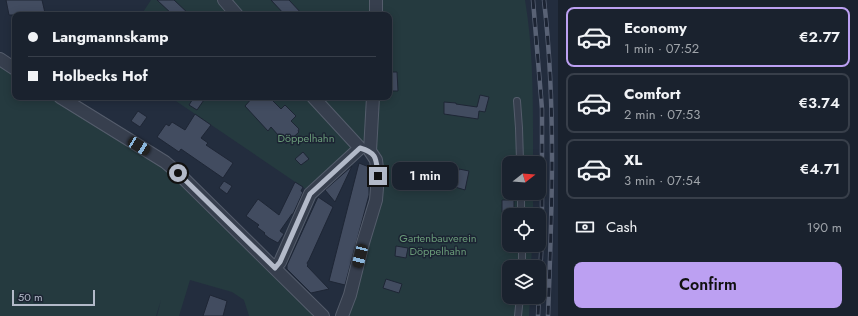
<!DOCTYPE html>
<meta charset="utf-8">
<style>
body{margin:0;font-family:Jost,sans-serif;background:#232a36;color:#f1f3f6;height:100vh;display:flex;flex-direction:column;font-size:15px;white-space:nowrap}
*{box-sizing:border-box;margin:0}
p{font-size:13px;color:#9fa4aa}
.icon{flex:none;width:22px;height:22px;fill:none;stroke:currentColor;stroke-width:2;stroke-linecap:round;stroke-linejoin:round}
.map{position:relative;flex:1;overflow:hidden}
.panel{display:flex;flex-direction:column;background:#1a222e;width:300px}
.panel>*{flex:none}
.banner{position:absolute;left:12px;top:12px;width:380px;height:88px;border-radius:8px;box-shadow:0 2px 10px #0003,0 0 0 1px #383f4a;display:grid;align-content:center;height:88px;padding:0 16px;background:#1a222e}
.needle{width:26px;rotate:73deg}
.controls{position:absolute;left:502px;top:156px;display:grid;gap:8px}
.controls a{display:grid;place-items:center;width:44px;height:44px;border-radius:8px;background:#1a222e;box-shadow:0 2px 10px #0003,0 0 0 1px #383f4a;font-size:20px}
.scale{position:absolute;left:12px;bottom:10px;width:83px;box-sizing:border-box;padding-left:4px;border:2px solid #b3bac9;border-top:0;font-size:11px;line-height:14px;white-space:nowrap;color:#b3bac9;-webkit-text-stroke:3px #1c2433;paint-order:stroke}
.end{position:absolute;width:18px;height:18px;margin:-9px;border:5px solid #b3bac9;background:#111;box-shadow:0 0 0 2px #111}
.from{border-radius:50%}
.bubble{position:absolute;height:28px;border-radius:8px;background:#1a222e;box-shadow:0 2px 10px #0003,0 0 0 1px #383f4a;font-size:13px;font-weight:600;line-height:28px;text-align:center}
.car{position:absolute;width:12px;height:24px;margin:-12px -6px;border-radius:5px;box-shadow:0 0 3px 1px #0007;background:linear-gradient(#222 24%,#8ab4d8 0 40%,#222 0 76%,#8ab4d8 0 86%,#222 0)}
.banner b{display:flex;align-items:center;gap:14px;height:38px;font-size:15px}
.banner b+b{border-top:1px solid #383f4a}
.banner i{width:10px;height:10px;background:#f1f3f6}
ul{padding:7px 0 0;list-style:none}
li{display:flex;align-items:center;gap:12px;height:60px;margin:0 8px 6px;padding:0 8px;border:2px solid #383f4a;border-radius:8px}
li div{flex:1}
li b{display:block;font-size:15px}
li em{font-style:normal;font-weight:600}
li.selected{border-color:#bca0f2}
li>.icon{width:36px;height:36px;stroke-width:1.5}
.pay{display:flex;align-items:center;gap:10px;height:44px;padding:0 16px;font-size:15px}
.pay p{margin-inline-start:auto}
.primary-button{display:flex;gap:8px;margin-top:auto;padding:8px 16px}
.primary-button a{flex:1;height:46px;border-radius:8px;background:#bca0f2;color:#111;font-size:16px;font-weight:600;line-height:46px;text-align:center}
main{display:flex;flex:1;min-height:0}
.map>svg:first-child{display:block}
</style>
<main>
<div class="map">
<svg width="558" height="316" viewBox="0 0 558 316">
<rect width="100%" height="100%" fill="#232d3e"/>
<path fill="#253a3f" d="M 151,0 L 376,0 L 376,15 L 141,15 Z
M 377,0 L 525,0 C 534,53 533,109 533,163 L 521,163 L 521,93 L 520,163 L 509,163 L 509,193 L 520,193 L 521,215 L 509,215 L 509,245 L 532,245 L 531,267 L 509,267 L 509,297 L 530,297 L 529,316 L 342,316 L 363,243 L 376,160 L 360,148 L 310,192 L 170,97 L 389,97 L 389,15 L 377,15 Z
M 0,61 L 15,70 L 15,97 L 58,97 L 166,163 L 322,316 L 249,316 L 244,300 L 232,292 L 190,280 L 179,316 L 157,316 L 161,300 L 156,316 L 0,316 Z
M 521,193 L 533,193 L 533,215 L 521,215 Z"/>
<path fill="#424c60" stroke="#1e2635" d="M 6,0 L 42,0 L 45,13 L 37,15 L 9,15 Z
M 157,0 L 174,0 L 190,15 L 173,15 Z
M 271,0 L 289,0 L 303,15 L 285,15 Z
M 389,72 L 397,72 L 398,91 L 389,91 Z
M 480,95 L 489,97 L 485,112 L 479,111 L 478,119 L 444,114 L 444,102 L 456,103 L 456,104 L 477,107 Z
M 194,97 L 206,97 L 197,110 L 189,105 Z
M 253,97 L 269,97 L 281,109 L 285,105 L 296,116 L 291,121 L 299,129 L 298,131 L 299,132 L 286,144 L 271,127 L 268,131 L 245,106 Z
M 138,111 L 147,117 L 140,127 L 131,121 Z
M 195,114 L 211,125 L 201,138 L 208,143 L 206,145 L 233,163 L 223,178 L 181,149 L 179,152 L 157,137 L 166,124 L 169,126 L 172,122 L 185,130 Z
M 303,152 L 309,159 L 301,165 L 295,159 Z
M 359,163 L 369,167 L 369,195 L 345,285 L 329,281 Z
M 352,166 L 335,202 L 325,190 Z
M 459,169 L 469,171 L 465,190 L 455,187 Z
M 224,181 L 232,186 L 227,194 L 219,188 Z
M 295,182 L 303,187 L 301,191 L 303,192 L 293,214 L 292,214 L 280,231 L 284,234 L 278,243 L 269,238 L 264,234 L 265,233 L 257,227 L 259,225 L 246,216 L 258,199 L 279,215 Z
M 318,197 L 333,207 L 309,260 L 307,263 L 308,265 L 307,266 L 329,289 L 311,293 L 287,269 L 287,265 Z
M 502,200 L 514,200 L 514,212 L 502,212 Z
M 396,246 L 408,248 L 406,258 L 395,256 Z
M 386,279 L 402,284 L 399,293 L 383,288 Z
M 210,295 L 227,301 L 223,316 L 203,316 Z"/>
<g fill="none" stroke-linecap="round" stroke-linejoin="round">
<g stroke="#555d6c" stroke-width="8">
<path id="service" d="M 517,101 L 519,128 L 520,161 L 531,162
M 521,193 L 521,215
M 522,267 L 522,245
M 518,316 L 520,297"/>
</g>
<g stroke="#555d6c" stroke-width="14">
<path id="minor" d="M 224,0 L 237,15
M 376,0 L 376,15
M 0,59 L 15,69
M 60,97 L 165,162 L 178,173 L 323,316
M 313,97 L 360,148
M 275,268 L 280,262 L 310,194 L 360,148
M 342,316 L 350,295 L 363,243 L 376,200 L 378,176 L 376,160 L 370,151 L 373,97"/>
</g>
<use href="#service" stroke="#373f4e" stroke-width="6"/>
<use href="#minor" stroke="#373f4e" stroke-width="12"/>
<g stroke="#596275" stroke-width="4.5">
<path id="rail" d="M 533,0 L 542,109 L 542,236 L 538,316
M 544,0 C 556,105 552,211 548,316"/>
</g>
<use href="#rail" stroke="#1c2433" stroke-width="3" stroke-dasharray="9" stroke-linecap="butt"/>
</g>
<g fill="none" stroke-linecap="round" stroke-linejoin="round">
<path stroke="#b3bac9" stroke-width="5" d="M 178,173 L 275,268 L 280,262 L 310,194 L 360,148 C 378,153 376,160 378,176"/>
</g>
<g text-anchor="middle" stroke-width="3" stroke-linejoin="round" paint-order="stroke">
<g font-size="11" fill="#6a9b79" stroke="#1c2433">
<text x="306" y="142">Döppelhahn</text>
<text x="438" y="242">Gartenbauverein<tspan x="438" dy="13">Döppelhahn</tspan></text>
</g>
</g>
</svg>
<div class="controls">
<a><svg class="needle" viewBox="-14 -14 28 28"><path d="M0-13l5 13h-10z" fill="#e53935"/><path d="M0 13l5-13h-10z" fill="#9fa4aa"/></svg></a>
<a><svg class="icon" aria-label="locate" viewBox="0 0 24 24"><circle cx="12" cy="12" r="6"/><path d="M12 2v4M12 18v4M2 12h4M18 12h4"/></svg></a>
<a><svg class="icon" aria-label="layers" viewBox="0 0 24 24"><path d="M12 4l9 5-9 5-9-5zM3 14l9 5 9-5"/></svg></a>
</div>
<div class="scale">50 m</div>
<i class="end from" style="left:178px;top:173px"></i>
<i class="end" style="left:378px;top:176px"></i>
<div class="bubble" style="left:392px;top:162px;width:66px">1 min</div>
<i class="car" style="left:139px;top:146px;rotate:122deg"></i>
<i class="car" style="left:360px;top:256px;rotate:194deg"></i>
<div class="banner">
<b><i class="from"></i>Langmannskamp</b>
<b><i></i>Holbecks Hof</b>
</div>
</div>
<section class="panel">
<ul>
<li class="selected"><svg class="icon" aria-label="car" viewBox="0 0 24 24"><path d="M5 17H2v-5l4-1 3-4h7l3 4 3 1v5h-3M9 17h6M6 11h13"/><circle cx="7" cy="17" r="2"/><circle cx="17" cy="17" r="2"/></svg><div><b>Economy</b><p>1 min · 07:52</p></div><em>€2.77</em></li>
<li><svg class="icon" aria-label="car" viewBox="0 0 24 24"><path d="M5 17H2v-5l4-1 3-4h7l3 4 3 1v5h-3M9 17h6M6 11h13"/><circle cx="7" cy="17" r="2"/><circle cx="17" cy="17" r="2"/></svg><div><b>Comfort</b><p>2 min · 07:53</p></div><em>€3.74</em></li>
<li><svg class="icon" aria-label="car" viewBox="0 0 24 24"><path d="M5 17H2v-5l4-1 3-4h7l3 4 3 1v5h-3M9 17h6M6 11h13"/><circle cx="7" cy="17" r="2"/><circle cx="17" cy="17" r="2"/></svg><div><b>XL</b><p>3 min · 07:54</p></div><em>€4.71</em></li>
</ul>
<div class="pay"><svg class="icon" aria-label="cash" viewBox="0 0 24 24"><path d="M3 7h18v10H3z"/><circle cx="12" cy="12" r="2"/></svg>Cash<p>190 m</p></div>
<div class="primary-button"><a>Confirm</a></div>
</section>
</main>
